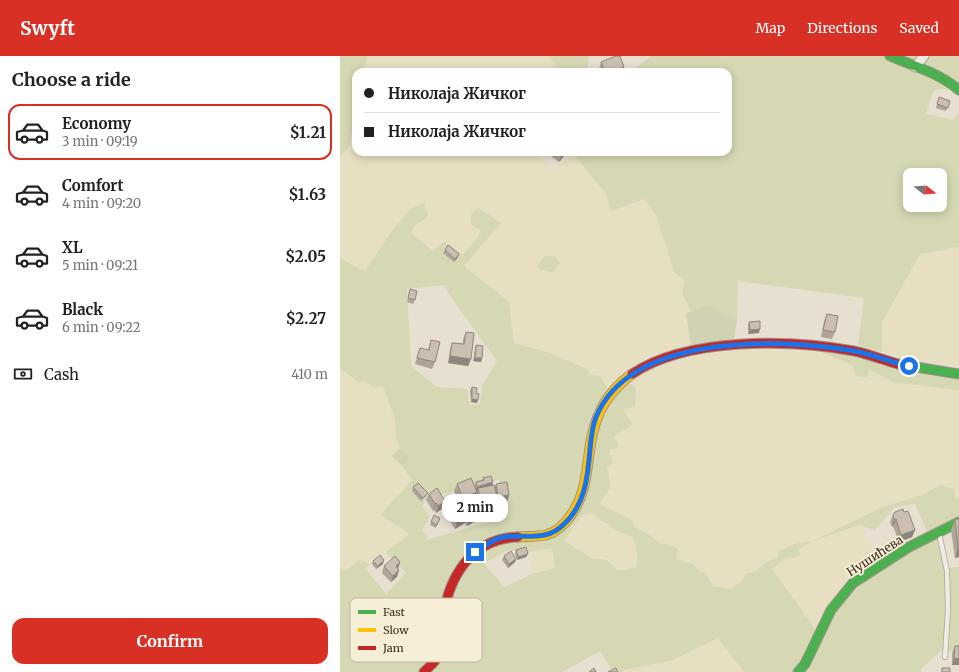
<!DOCTYPE html>
<meta charset="utf-8">
<style>
body{margin:0;font-family:Merriweather,serif;background:#f2f2f2;color:#222;height:100vh;display:flex;flex-direction:column;font-size:15px;white-space:nowrap}
*{box-sizing:border-box;margin:0}
p{font-size:13px;color:#767676}
.icon{flex:none;width:22px;height:22px;fill:none;stroke:currentColor;stroke-width:2;stroke-linecap:round;stroke-linejoin:round}
.map{position:relative;flex:1;overflow:hidden}
.details{display:flex;flex-direction:column;background:#fff;width:340px}
.details>*{flex:none}
.banner{position:absolute;left:12px;top:12px;width:380px;height:88px;border-radius:12px;box-shadow:0 2px 10px #0003;display:grid;align-content:center;height:88px;padding:0 12px;background:#fff}
.needle{width:26px;rotate:107deg}
.buttons{position:absolute;left:563px;top:112px;display:grid;gap:8px}
.buttons a{display:grid;place-items:center;width:44px;height:44px;border-radius:8px;background:#fff;box-shadow:0 2px 10px #0003;font-size:20px}
.end{position:absolute;width:18px;height:18px;margin:-9px;border:5px solid #1a73e8;background:#fff;box-shadow:0 0 0 2px #fff}
.from{border-radius:50%}
.bubble{position:absolute;height:28px;border-radius:12px;background:#fff;box-shadow:0 2px 10px #0003;font-size:13px;font-weight:700;line-height:28px;text-align:center}
.banner b{display:flex;align-items:center;gap:14px;height:38px;font-size:15px}
.banner b+b{border-top:1px solid #e0e0e0}
.banner i{width:10px;height:10px;background:#222}
ul{padding:0;list-style:none}
li{display:flex;align-items:center;gap:12px;height:56px;margin:0 8px 6px;padding:0 4px;border:2px solid transparent;border-radius:12px}
li div{flex:1}
li b{display:block;font-size:15px}
li em{font-style:normal;font-weight:700}
li.selected{border-color:#d93025}
li>.icon{width:36px;height:36px;stroke-width:1.5}
h2{padding:0 12px;font-size:18px;line-height:48px}
.pay{display:flex;align-items:center;gap:10px;height:44px;padding:0 12px;font-size:15px}
.pay p{margin-inline-start:auto}
.button{display:flex;gap:8px;margin-top:auto;padding:8px 12px}
.button a{flex:1;height:46px;border-radius:12px;background:#d93025;color:#fff;font-size:16px;font-weight:700;line-height:46px;text-align:center}
header{display:flex;align-items:center;gap:24px;box-sizing:border-box;height:56px;padding:0 20px;background:#d93025;color:#fff}
header strong{font-size:19px}
nav{display:flex;gap:22px;margin-inline-start:auto;font-size:14px}
main{display:flex;flex:1;min-height:0}
.map>svg:first-child{display:block}
</style>
<header>
<strong>Swyft</strong>
<nav><a>Map</a><a>Directions</a><a>Saved</a></nav>
</header>
<main>
<section class="details">
<h2>Choose a ride</h2>
<ul>
<li class="selected"><svg class="icon" aria-label="car" viewBox="0 0 24 24"><path d="M5 17H2v-5l4-1 3-4h7l3 4 3 1v5h-3M9 17h6M6 11h13"/><circle cx="7" cy="17" r="2"/><circle cx="17" cy="17" r="2"/></svg><div><b>Economy</b><p>3 min · 09:19</p></div><em>$1.21</em></li>
<li><svg class="icon" aria-label="car" viewBox="0 0 24 24"><path d="M5 17H2v-5l4-1 3-4h7l3 4 3 1v5h-3M9 17h6M6 11h13"/><circle cx="7" cy="17" r="2"/><circle cx="17" cy="17" r="2"/></svg><div><b>Comfort</b><p>4 min · 09:20</p></div><em>$1.63</em></li>
<li><svg class="icon" aria-label="car" viewBox="0 0 24 24"><path d="M5 17H2v-5l4-1 3-4h7l3 4 3 1v5h-3M9 17h6M6 11h13"/><circle cx="7" cy="17" r="2"/><circle cx="17" cy="17" r="2"/></svg><div><b>XL</b><p>5 min · 09:21</p></div><em>$2.05</em></li>
<li><svg class="icon" aria-label="car" viewBox="0 0 24 24"><path d="M5 17H2v-5l4-1 3-4h7l3 4 3 1v5h-3M9 17h6M6 11h13"/><circle cx="7" cy="17" r="2"/><circle cx="17" cy="17" r="2"/></svg><div><b>Black</b><p>6 min · 09:22</p></div><em>$2.27</em></li>
</ul>
<div class="pay"><svg class="icon" aria-label="cash" viewBox="0 0 24 24"><path d="M3 7h18v10H3z"/><circle cx="12" cy="12" r="2"/></svg>Cash<p>410 m</p></div>
<div class="button"><a>Confirm</a></div>
</section>
<div class="map">
<svg width="619" height="616" viewBox="0 0 619 616">
<rect width="100%" height="100%" fill="#e7e0d1"/>
<path fill="#e6dfc2" d="M 27,0 L 209,0 L 220,16 L 24,16 Z
M 16,56 L 16,96 L 201,96 L 198,100 L 213,114 L 233,98 L 265,136 L 271,155 L 304,143 L 316,159 L 334,216 L 345,224 L 342,238 L 352,256 L 346,258 L 351,290 L 309,301 L 282,316 L 268,334 L 249,320 L 247,313 L 211,297 L 174,287 L 169,246 L 124,210 L 161,167 L 131,168 L 140,174 L 138,181 L 123,199 L 94,195 L 71,177 L 74,169 L 74,150 L 33,202 L 25,217 L 0,202 L 0,101 L 9,91 Z
M 619,191 L 619,311 L 578,305 L 542,296 L 542,266 L 580,198 Z
M 393,292 L 479,294 L 513,309 L 529,313 L 553,326 L 619,334 L 619,442 L 615,443 L 600,429 L 582,439 L 540,452 L 477,484 L 519,469 L 542,505 L 477,577 L 432,513 L 446,502 L 453,502 L 460,499 L 459,493 L 472,486 L 438,499 L 424,508 L 416,515 L 405,518 L 403,524 L 391,533 L 373,530 L 365,516 L 360,516 L 353,508 L 336,503 L 333,490 L 319,487 L 311,480 L 294,471 L 292,464 L 259,448 L 271,431 L 267,411 L 269,394 L 273,382 L 279,376 L 287,374 L 291,362 L 285,358 L 283,353 L 288,326 L 312,310 Z
M 0,312 L 19,327 L 24,325 L 43,330 L 55,363 L 56,380 L 60,392 L 52,400 L 72,424 L 40,459 L 67,476 L 69,479 L 30,509 L 19,504 L 9,513 L 1,514 L 0,512 Z
M 252,457 L 262,465 L 269,468 L 273,473 L 293,481 L 297,497 L 297,511 L 287,514 L 277,514 L 269,504 L 262,501 L 253,503 L 224,485 L 242,459 Z
M 212,492 L 215,512 L 192,518 L 190,496 Z
M 378,582 L 404,616 L 284,616 L 283,614 L 333,604 Z"/>
<path fill="#d6d7b3" fill-rule="evenodd" d="M 0,0 L 27,0 L 24,16 L 16,16 L 16,56 L 9,91 L 0,101 Z
M 209,0 L 249,0 L 247,13 L 247,16 L 220,16 Z
M 311,0 L 619,0 L 619,27 L 613,32 L 594,34 L 586,58 L 614,64 L 619,55 L 619,191 L 580,198 L 542,266 L 542,296 L 518,289 L 524,242 L 398,225 L 397,264 L 367,250 L 352,256 L 342,238 L 345,224 L 334,216 L 316,159 L 304,143 L 271,155 L 265,136 L 233,98 L 229,96 L 388,96 L 388,16 L 295,16 L 297,11 ZM 570,119 L 600,119 L 600,149 L 570,149 Z
M 84,148 L 88,157 L 87,162 L 75,169 L 71,177 L 93,195 L 104,186 L 123,199 L 138,181 L 140,174 L 131,168 L 131,158 L 138,152 L 161,167 L 124,210 L 169,246 L 174,287 L 210,297 L 247,313 L 250,319 L 261,320 L 268,334 L 254,353 L 249,365 L 242,435 L 223,467 L 173,484 L 227,473 L 255,401 L 262,357 L 288,326 L 296,332 L 295,351 L 283,353 C 285,359 290,361 292,368 C 286,375 279,375 273,382 L 279,388 L 277,392 L 269,394 L 273,407 L 267,411 L 271,431 L 259,448 L 292,464 L 294,471 L 311,480 L 319,487 L 333,490 L 338,493 L 336,503 L 353,508 L 360,516 L 365,516 L 373,530 L 391,533 L 403,524 L 405,518 L 416,515 L 424,508 L 438,500 L 438,496 L 454,488 L 473,485 L 540,452 L 582,439 L 600,429 L 614,433 L 615,443 L 619,442 L 619,463 L 602,478 L 609,512 L 619,511 L 619,597 L 603,593 L 581,613 L 581,616 L 404,616 L 378,582 L 333,604 L 283,614 L 284,616 L 273,616 L 260,595 L 222,616 L 0,616 L 0,512 L 2,514 L 9,513 L 19,504 L 30,509 L 25,512 L 46,538 L 66,517 L 46,496 L 69,479 L 67,476 L 40,459 L 72,424 L 62,410 L 70,402 L 60,392 L 56,380 L 55,363 L 43,330 L 34,332 L 24,325 L 19,327 L 0,312 L 0,202 L 25,216 C 31,205 65,154 75,150 C 77,149 81,149 84,148 ZM 104,229 L 108,237 L 157,305 L 142,330 L 140,348 L 130,349 L 127,333 L 97,331 L 71,310 L 67,233 ZM 159,424 L 165,461 L 86,484 L 88,478 L 82,475 L 90,461 L 82,450 L 89,441 ZM 575,448 L 588,477 L 511,525 L 478,577 L 432,513 L 446,502 L 453,502 L 460,499 L 459,493 L 473,485 L 519,469 L 535,474 L 555,451 ZM 252,457 L 262,465 L 269,468 L 273,473 L 293,481 L 297,497 L 297,511 L 287,514 L 277,514 C 268,504 266,501 253,503 L 224,485 L 242,459 ZM 212,492 L 215,512 L 192,518 L 164,531 L 144,507 L 169,494 L 190,496 Z
M 205,200 L 214,200 L 220,207 L 213,216 L 200,214 L 197,210 Z
M 479,295 L 619,315 L 619,334 L 553,326 L 529,313 L 527,321 L 516,320 L 513,313 L 513,309 Z"/>
<path fill="#d1d1b3" d="M 367,250 L 397,264 L 394,283 L 351,290 L 346,257 Z
M 60,392 L 70,402 L 62,410 L 52,400 Z"/>
<g fill="none" stroke-linecap="round" stroke-linejoin="round">
<g stroke="#ada599" stroke-width="6">
<path id="lane" d="M 599,477 L 607,515 L 608,554 L 605,601"/>
</g>
<g stroke="#ada599" stroke-width="11">
<path id="street" d="M 575,11 L 584,0"/>
</g>
<g stroke="#9c958a" stroke-width="11">
<path id="fast" d="M 550,0 C 574,10 599,17 619,34
M 558,308 L 619,318
M 458,616 L 465,608 L 491,554 L 513,527 L 569,491 L 619,466"/>
</g>
<g stroke="#9c958a" stroke-width="11">
<path id="slow" d="M 178,481 C 187,480 197,481 206,479 C 217,476 225,468 231,459 C 253,428 244,393 258,360 C 265,343 277,329 292,318"/>
</g>
<g stroke="#9c958a" stroke-width="11">
<path id="jam" d="M 292,318 C 347,281 451,283 514,295 C 529,298 543,304 558,308
M 84,616 C 88,612 93,608 97,602 C 106,588 102,567 105,551 C 113,513 137,482 178,481"/>
</g>
<use href="#lane" stroke="#efebe3" stroke-width="4.5"/>
<use href="#street" stroke="#efebe3" stroke-width="9"/>
<use href="#fast" stroke="#4caf50" stroke-width="9"/>
<use href="#slow" stroke="#ffc107" stroke-width="9"/>
<use href="#jam" stroke="#c62828" stroke-width="9"/>
</g>
<path fill="#afa499" d="M 261,6 L 282,16 L 260,16 L 259,13 Z
M 599,41 L 610,45 L 606,55 L 596,52 Z
M 214,96 L 227,96 L 219,106 L 212,101 Z
M 105,194 L 118,201 L 114,206 L 103,197 Z
M 70,233 L 75,244 L 73,248 L 67,246 Z
M 487,258 L 495,276 L 492,283 L 481,281 L 484,265 Z
M 409,266 L 419,277 L 408,278 L 408,269 Z
M 126,276 L 131,303 L 128,310 L 108,307 L 110,294 L 112,287 L 123,288 L 123,283 Z
M 91,284 L 95,306 L 92,313 L 75,308 L 80,292 L 88,294 Z
M 136,289 L 142,302 L 141,306 L 133,305 L 135,293 Z
M 132,331 L 136,337 L 137,347 L 131,346 L 130,335 Z
M 143,422 L 153,426 L 152,430 L 155,430 L 156,428 L 169,439 L 167,446 L 155,448 L 155,445 L 154,447 L 140,450 L 141,462 L 127,470 L 125,467 L 115,473 L 110,465 L 113,459 L 126,457 L 138,450 L 136,440 L 135,443 L 120,449 L 114,435 L 117,428 L 135,430 L 136,426 L 142,425 Z
M 73,431 L 88,437 L 86,440 L 81,445 L 72,435 Z
M 89,438 L 105,445 L 103,452 L 96,457 L 94,454 L 93,455 L 86,444 Z
M 564,456 L 575,474 L 572,481 L 559,486 L 553,470 L 552,471 L 550,466 L 553,459 Z
M 100,462 L 96,472 L 90,469 L 91,466 Z
M 615,463 L 619,463 L 619,501 L 615,502 L 611,474 Z
M 176,494 L 188,498 L 186,501 L 177,504 L 175,498 Z
M 164,500 L 176,503 L 175,506 L 168,512 L 162,504 Z
M 33,505 L 43,508 L 36,513 L 32,508 Z
M 60,506 L 58,512 L 59,514 L 57,521 L 51,526 L 42,517 L 44,510 Z
M 615,590 L 619,590 L 612,609 L 612,597 Z"/>
<path fill="#8e867d" d="M 284,11 L 282,16 L 272,16 Z
M 224,96 L 227,96 L 219,106 L 221,100 Z
M 119,198 L 118,201 L 114,206 L 115,203 Z
M 420,273 L 419,277 L 408,278 L 410,274 Z
M 110,300 L 131,303 L 128,310 L 108,307 Z
M 135,302 L 142,302 L 141,306 L 133,305 Z
M 132,343 L 138,344 L 137,347 L 131,346 Z
M 153,426 L 152,430 L 138,432 L 138,434 L 136,434 L 137,431 Z
M 137,436 L 135,443 L 120,449 L 123,442 Z
M 169,439 L 167,446 L 155,448 L 158,441 Z
M 157,440 L 154,447 L 138,450 L 140,443 Z
M 105,445 L 103,452 L 96,457 L 98,450 Z
M 96,447 L 94,454 L 93,455 L 95,448 Z
M 143,455 L 141,462 L 127,470 L 129,463 Z
M 127,460 L 125,467 L 115,473 L 117,466 Z
M 556,463 L 553,470 L 552,471 L 554,464 Z
M 575,474 L 572,481 L 559,486 L 561,479 Z
M 618,492 L 619,492 L 619,501 L 615,502 Z
M 188,498 L 186,501 L 177,504 L 178,501 Z
M 176,503 L 175,506 L 168,512 L 169,508 Z
M 44,504 L 43,508 L 36,513 L 38,510 Z
M 60,506 L 58,513 L 56,510 Z
M 59,514 L 57,521 L 51,526 L 53,520 Z
M 614,602 L 619,603 L 619,609 L 612,609 Z"/>
<path fill="#cbbfb2" stroke="#8e867d" d="M 276,0 L 280,0 L 284,11 L 272,16 L 265,16 L 261,6 Z
M 599,41 L 610,45 L 608,52 L 597,48 Z
M 217,96 L 224,96 L 221,100 Z
M 108,189 L 119,198 L 115,203 L 105,194 Z
M 70,233 L 77,235 L 75,244 L 68,242 Z
M 487,258 L 498,260 L 495,276 L 483,274 Z
M 420,265 L 420,273 L 410,274 L 409,266 Z
M 126,276 L 134,277 L 131,303 L 110,300 L 112,287 L 124,288 Z
M 91,284 L 100,286 L 95,306 L 77,302 L 80,292 L 89,294 Z
M 136,289 L 143,290 L 142,302 L 135,302 Z
M 132,331 L 137,332 L 136,337 L 139,338 L 138,344 L 132,343 Z
M 151,420 L 153,426 L 137,431 L 136,426 L 144,424 L 143,422 Z
M 131,422 L 137,436 L 123,442 L 117,428 Z
M 167,426 L 169,439 L 158,441 L 156,428 Z
M 78,427 L 88,437 L 83,442 L 73,431 Z
M 154,429 L 157,440 L 140,443 L 138,432 Z
M 97,432 L 105,445 L 98,450 L 96,447 L 95,448 L 89,438 Z
M 140,449 L 143,455 L 129,463 L 127,460 L 117,466 L 113,459 L 123,452 L 126,457 Z
M 563,453 L 564,456 L 568,455 L 575,474 L 561,479 L 556,463 L 554,464 L 553,459 L 555,456 Z
M 94,459 L 100,462 L 97,469 L 91,466 Z
M 615,463 L 619,463 L 619,492 L 618,492 Z
M 186,491 L 188,498 L 178,501 L 176,494 Z
M 171,495 L 176,503 L 169,508 L 164,500 Z
M 40,499 L 44,504 L 38,510 L 33,505 Z
M 55,500 L 60,506 L 56,510 L 59,514 L 53,520 L 44,510 Z
M 615,590 L 619,590 L 619,603 L 614,602 Z
M 254,612 L 256,616 L 249,616 Z
M 276,612 L 278,616 L 268,616 Z
M 602,612 L 610,612 L 610,616 L 602,616 Z"/>
<g fill="none" stroke-linecap="round" stroke-linejoin="round">
<path stroke="#1a73e8" stroke-width="5" d="M 135,496 C 144,490 153,483 164,481 C 186,478 207,486 224,468 C 245,449 248,420 250,393 C 251,382 252,371 256,361 C 291,277 441,282 514,295 C 533,298 551,307 569,310"/>
</g>
<g text-anchor="middle" stroke-width="4" stroke-linejoin="round" paint-order="stroke">
<g font-size="12" fill="#3d2e20" stroke="#f7eed8">
<text transform="translate(535 500) rotate(-33)" y="4">Нушићева</text>
</g>
</g>
<rect x="10" y="542" width="132" height="64" rx="6" fill="#f7eed8" stroke="#bfb4a1" stroke-width="1"/>
<rect x="18" y="554" width="18" height="4" fill="#4caf50"/>
<rect x="18" y="572" width="18" height="4" fill="#ffc107"/>
<rect x="18" y="590" width="18" height="4" fill="#c62828"/>
<g font-size="11" fill="#3d2e20">
<text x="43" y="560">Fast</text>
<text x="43" y="578">Slow</text>
<text x="43" y="596">Jam</text>
</g>
</svg>
<div class="buttons">
<a><svg class="needle" viewBox="-14 -14 28 28"><path d="M0-13l5 13h-10z" fill="#e53935"/><path d="M0 13l5-13h-10z" fill="#767676"/></svg></a>
</div>
<i class="end from" style="left:569px;top:310px"></i>
<i class="end" style="left:135px;top:496px"></i>
<div class="bubble" style="left:102px;top:438px;width:66px">2 min</div>
<div class="banner">
<b><i class="from"></i>Николаја Жичког</b>
<b><i></i>Николаја Жичког</b>
</div>
</div>
</main>
